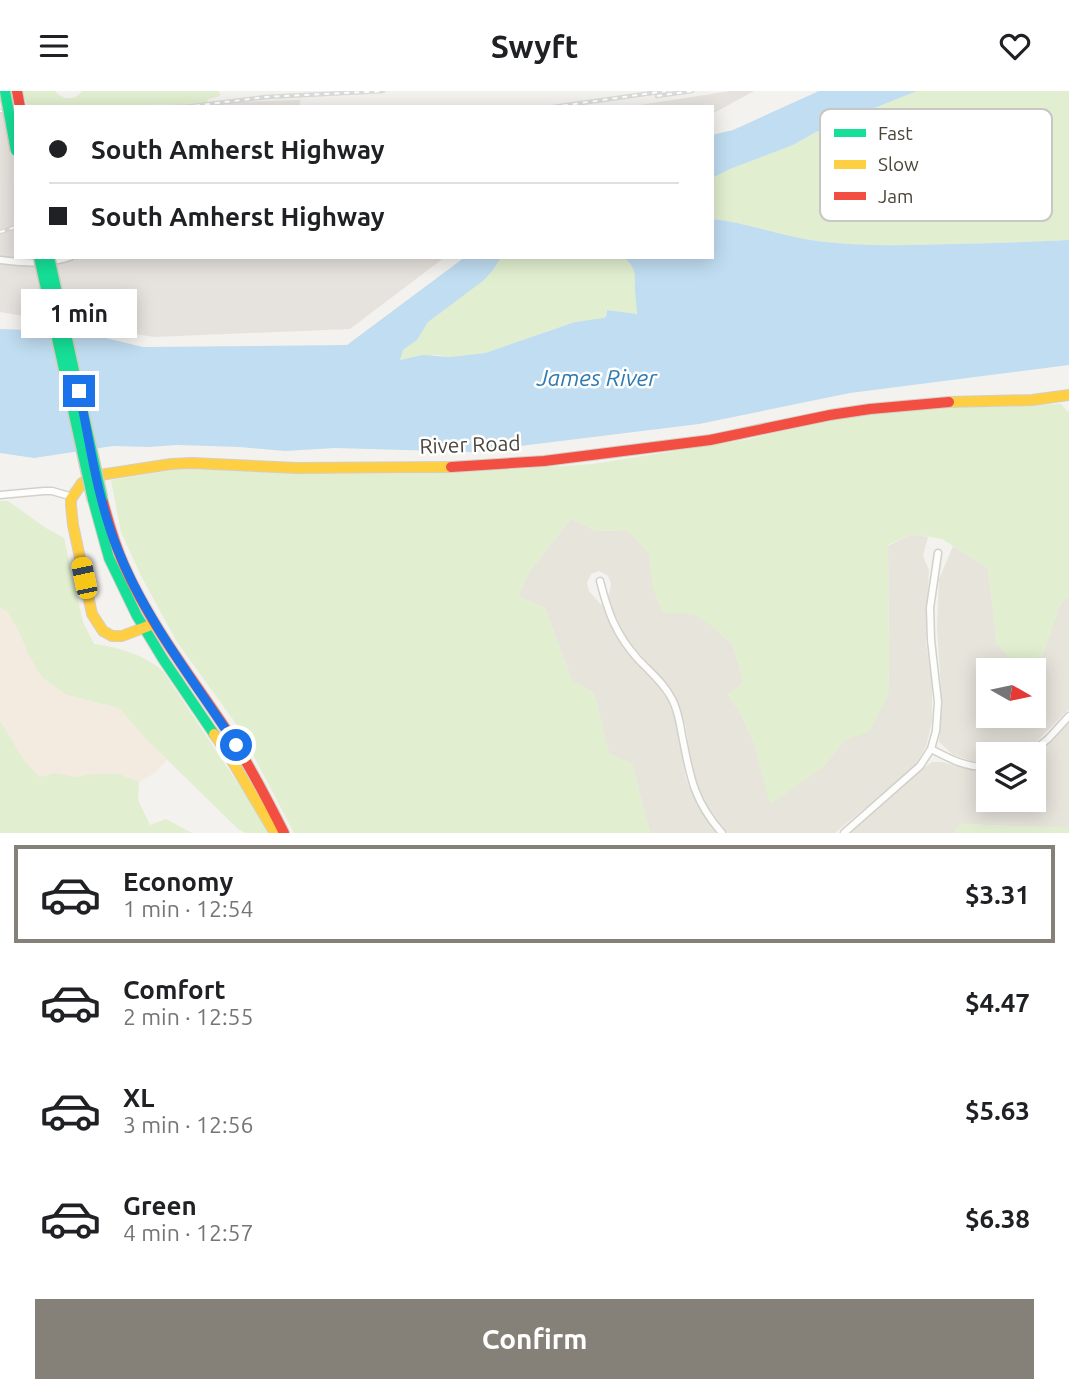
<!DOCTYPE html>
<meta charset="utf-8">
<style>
body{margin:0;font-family:Ubuntu,sans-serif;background:#f2f2f2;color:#202124;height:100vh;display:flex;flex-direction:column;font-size:26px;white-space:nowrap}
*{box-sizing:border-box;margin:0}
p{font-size:23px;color:#757577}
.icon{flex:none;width:38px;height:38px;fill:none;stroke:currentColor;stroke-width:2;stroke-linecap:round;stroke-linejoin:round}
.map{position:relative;height:742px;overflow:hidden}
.panel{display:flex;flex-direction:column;background:#fff;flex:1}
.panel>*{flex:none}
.guide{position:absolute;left:14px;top:14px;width:700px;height:154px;border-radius:0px;box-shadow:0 4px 18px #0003;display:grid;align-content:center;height:154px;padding:0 35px;background:#fff}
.needle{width:46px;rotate:99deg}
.controls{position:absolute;left:976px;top:567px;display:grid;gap:14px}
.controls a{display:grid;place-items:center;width:70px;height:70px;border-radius:0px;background:#fff;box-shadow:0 4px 18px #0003;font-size:35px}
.end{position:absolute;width:32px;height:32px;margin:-16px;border:9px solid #1a73e8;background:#fff;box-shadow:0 0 0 4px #fff}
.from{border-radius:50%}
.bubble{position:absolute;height:49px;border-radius:0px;background:#fff;box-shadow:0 4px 18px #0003;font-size:23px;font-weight:600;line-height:49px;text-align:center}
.car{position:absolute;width:21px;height:42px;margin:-21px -10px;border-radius:9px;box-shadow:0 0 5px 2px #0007;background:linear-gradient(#f5c518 24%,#345 0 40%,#f5c518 0 76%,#345 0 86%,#f5c518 0)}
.guide b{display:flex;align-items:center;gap:24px;height:66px;font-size:26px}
.guide b+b{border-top:2px solid #e0e0e0}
.guide i{width:18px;height:18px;background:#202124}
ul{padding:12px 0 0;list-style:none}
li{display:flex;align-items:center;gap:21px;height:98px;margin:0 14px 10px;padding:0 21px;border:4px solid transparent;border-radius:0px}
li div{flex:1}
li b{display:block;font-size:26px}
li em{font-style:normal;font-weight:600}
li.current{border-color:#868178}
li>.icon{width:63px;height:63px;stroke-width:1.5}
.cta{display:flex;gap:14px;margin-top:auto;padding:14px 35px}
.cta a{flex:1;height:80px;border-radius:0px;background:#868178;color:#fff;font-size:28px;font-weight:600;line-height:80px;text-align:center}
header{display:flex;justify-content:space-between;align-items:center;height:91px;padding:0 35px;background:#fff;font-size:32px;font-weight:600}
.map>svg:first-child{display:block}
</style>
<header><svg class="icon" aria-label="menu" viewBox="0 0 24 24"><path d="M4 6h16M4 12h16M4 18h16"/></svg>Swyft<svg class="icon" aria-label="heart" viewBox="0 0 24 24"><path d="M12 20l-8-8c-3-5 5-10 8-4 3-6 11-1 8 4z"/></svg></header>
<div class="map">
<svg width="1069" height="742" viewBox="0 0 1069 742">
<rect width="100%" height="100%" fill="#f4f2ee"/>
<path fill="#e7e4dc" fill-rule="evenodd" d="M 571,428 L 597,440 L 627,439 L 649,462 L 653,498 L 710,533 L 733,554 L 744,591 L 728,604 L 742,625 L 753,649 L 771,712 L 822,677 L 845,649 L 888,605 L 889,572 L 888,455 L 911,443 L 928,446 L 923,465 L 929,479 L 926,552 L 932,590 L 932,630 L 926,656 L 914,676 L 835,742 L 727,742 L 704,711 L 695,690 L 685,633 L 677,610 L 661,586 L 627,549 L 608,509 L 611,493 L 608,485 L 599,480 L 591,483 L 587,492 L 589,500 L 604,517 L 614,541 L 627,562 L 657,593 L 669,611 L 676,631 L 686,688 L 697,714 L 716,742 L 650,742 L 632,673 L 609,663 L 594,602 L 572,590 L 545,517 L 518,505 L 529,481 Z
M 953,455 L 988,477 L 997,554 L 1042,566 L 1059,516 L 1066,506 L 1069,507 L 1069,618 L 1034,653 L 1015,663 L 989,663 L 989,671 L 971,670 L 952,663 L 939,651 L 942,612 L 937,537 L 939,488 ZM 989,579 L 1034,579 L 1034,625 L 989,625 Z
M 1069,632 L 1069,734 L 1066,737 L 961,733 L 954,742 L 849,742 L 919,680 L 932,671 L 942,671 L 967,678 L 989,680 L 989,709 L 1034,709 L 1034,664 Z"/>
<path fill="#f3ebdf" d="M 0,517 L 7,519 L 19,540 L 67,604 L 119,617 L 146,648 L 167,669 L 156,681 L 139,691 L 118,683 L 90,683 L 77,686 L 55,682 L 39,686 L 24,669 L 0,630 Z"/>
<path fill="#e6e2de" d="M 731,0 L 754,0 L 712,23 L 712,16 L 626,16 Z
M 300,9 L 300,16 L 92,16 Z
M 16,18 L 16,166 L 445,166 L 350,238 L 154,246 L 0,221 L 0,19 Z"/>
<path fill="#e1eecf" d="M 0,0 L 55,0 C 62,9 75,10 82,0 L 219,0 L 220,5 L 208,8 L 207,12 L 92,16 L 27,16 L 25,7 L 0,10 Z
M 917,0 L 1069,0 L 1069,149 C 1031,151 994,152 956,153 C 910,154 864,156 817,150 C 782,145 748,132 712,128 L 712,87 L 730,78 L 793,54 L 816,41 L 862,22 Z
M 501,166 L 624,166 C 638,181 634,180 635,198 C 635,206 637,214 638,222 L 634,223 L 607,219 L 604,228 L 575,231 L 485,262 L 450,266 L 436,264 L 400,269 L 400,263 L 403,259 L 417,249 L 428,231 L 462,204 Z
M 1061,313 L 1067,320 L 1069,321 L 1069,507 L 1066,506 L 1059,516 L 1042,566 L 1014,571 L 997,554 L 988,477 L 942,448 L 911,443 L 888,454 L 889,572 L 888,605 L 869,641 L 845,649 L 822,677 L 770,713 L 753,649 L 742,625 L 728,604 L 744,591 L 733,554 L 710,533 L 692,523 L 663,522 L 653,498 L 649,462 L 627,439 L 597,440 L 571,428 L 529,481 L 518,505 L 545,517 L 572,590 L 594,602 L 609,662 L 632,673 L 650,742 L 294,742 L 239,637 L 177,551 L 141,485 L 121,441 L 111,389 L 173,379 L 211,378 L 317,383 L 399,383 L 469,381 L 593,373 L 750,348 L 811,333 L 861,324 L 909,318 Z
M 0,410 L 8,410 L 46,437 L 64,447 L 83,531 L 94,553 C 119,556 144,564 163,580 L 271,742 L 246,742 L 238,738 L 146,648 L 119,617 L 67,604 L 43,587 L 29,565 L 19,540 L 7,520 L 0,517 Z
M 0,630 L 24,669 L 39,686 L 55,682 L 77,686 L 90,683 L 119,683 L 139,691 L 138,709 L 150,734 L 166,728 L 192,742 L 0,742 Z
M 961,733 L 1066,737 L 1069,734 L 1069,742 L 954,742 Z"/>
<path fill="#e6e3df" d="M 16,89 L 16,127 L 2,130 L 0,129 L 0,95 Z
M 32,176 L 40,223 L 0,217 L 0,179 Z"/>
<path fill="#c0ddf1" d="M 819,0 L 917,0 L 862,22 L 816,41 L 793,54 L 730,78 L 712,87 L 712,44 L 733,39 Z
M 712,128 C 748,132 782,145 817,150 C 864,156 910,154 956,153 C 994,152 1031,151 1069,149 L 1069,274 L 850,302 L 699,333 L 472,361 L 335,357 L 285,360 L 240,356 L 177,354 L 148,356 L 113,355 L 34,367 L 0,362 L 0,238 L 81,241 L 143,256 L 347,254 L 465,166 L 501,166 L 493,179 L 484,189 L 428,231 L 417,249 L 403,259 L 400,269 L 423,264 L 450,266 L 485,262 L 575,231 L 604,227 L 606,225 L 607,219 L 637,223 C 637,216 635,207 635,199 C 634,181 638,181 624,166 L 712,166 Z"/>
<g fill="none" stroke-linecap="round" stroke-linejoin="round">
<g stroke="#d2d0cb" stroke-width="9">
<path id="street" d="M 0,169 C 21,172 49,173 70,166
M 0,404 L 44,400 L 52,400 L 73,406
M 600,490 C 608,521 615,542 637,567 C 649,580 664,592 672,608 C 678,619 680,632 682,644 C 690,685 693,709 722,742
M 931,658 C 950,668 967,677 989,676
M 1029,663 L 1048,648 L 1069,625
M 844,742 L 920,675 L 931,658 L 936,640 L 938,611 L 931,549 L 930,517 L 938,462"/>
</g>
<g stroke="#d3cfc5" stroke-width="12">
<path id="fast" d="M 93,409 L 109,467 L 137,525 L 163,568 L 214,643"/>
</g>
<g stroke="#d3cfc5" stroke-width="12">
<path id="slow" d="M 949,311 L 1032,309 L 1069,304
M 151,534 L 122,545 L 112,545 L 103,540 L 92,523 L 73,434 L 71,414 L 71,408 L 82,392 L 100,384 L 171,373 L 192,372 L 297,377 L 451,376
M 214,643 L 228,663 L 275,742"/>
</g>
<g stroke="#d3cfc5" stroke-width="12">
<path id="jam" d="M 17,0 L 20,16
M 451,376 L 544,370 L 710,349 L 830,324 L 870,318 L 949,311
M 102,407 C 108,430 114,452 124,474 C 152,538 197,593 235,652 C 253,681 269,712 284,742"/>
</g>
<use href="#street" stroke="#fdfdfc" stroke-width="6"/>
<use href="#fast" stroke="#16e098" stroke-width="10"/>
<use href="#slow" stroke="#ffcf43" stroke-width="10"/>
<use href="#jam" stroke="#f24e42" stroke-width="10"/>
<g stroke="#dbdbda" stroke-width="4.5">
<path id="rail" d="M 657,5 L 692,0
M 185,16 L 266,6 L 383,0
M 553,16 L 666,0
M 0,20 L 16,21
M 0,141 L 16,136"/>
</g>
<use href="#rail" stroke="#fff" stroke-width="2" stroke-dasharray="5" stroke-linecap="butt"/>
<g stroke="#d6cebb" stroke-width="13" stroke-linecap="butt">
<path id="fast-bridge" d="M 5,0 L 16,60
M 39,166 L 93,409
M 49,166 L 102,407"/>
</g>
<use href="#fast-bridge" stroke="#16e098" stroke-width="10"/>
</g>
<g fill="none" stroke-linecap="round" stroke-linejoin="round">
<path stroke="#1a73e8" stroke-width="9" d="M 79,300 C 90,352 97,407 117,457 C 145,528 194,590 236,654"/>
</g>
<g text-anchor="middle" stroke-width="5" stroke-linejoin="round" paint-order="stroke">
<g font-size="21" fill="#4b4439" stroke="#fff">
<text transform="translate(470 354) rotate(-2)" y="7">River Road</text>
</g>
<g font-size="23" font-style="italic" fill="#2e7ab2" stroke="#fff">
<text x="597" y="295">James River</text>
</g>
</g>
<rect x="820" y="18" width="232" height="112" rx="10" fill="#fff" stroke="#c9c7c4" stroke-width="2"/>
<rect x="834" y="38" width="32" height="8" fill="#16e098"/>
<rect x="834" y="69" width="32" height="9" fill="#ffcf43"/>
<rect x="834" y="101" width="32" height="8" fill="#f24e42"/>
<g font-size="19" fill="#4b4439">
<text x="878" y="49">Fast</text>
<text x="878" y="80">Slow</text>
<text x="878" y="112">Jam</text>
</g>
</svg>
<div class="controls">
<a><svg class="needle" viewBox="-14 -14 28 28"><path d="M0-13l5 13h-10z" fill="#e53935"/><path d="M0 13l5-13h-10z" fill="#757577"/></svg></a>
<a><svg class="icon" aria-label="layers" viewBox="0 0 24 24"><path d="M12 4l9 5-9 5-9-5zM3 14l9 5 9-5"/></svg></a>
</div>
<i class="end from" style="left:236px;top:654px"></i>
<i class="end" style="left:79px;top:300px"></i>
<div class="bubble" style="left:21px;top:198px;width:116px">1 min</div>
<i class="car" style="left:84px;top:487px;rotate:348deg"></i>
<div class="guide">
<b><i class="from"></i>South Amherst Highway</b>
<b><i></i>South Amherst Highway</b>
</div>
</div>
<section class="panel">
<ul>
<li class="current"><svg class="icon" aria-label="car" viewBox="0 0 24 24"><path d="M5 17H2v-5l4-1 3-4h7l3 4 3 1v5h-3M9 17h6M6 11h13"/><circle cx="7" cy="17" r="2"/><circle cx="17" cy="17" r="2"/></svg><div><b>Economy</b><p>1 min · 12:54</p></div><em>$3.31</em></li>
<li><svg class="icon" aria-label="car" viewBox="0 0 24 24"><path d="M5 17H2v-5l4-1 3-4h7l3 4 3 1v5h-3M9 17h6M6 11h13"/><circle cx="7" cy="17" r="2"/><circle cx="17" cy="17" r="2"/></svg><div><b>Comfort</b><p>2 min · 12:55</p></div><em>$4.47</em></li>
<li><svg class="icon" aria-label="car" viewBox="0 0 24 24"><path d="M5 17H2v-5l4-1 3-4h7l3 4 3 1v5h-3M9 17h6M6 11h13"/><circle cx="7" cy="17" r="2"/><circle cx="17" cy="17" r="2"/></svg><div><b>XL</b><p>3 min · 12:56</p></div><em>$5.63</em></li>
<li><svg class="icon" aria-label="car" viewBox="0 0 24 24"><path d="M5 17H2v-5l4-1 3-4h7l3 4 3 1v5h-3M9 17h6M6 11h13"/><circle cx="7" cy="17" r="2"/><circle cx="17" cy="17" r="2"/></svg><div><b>Green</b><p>4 min · 12:57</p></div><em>$6.38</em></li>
</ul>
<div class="cta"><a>Confirm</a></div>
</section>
